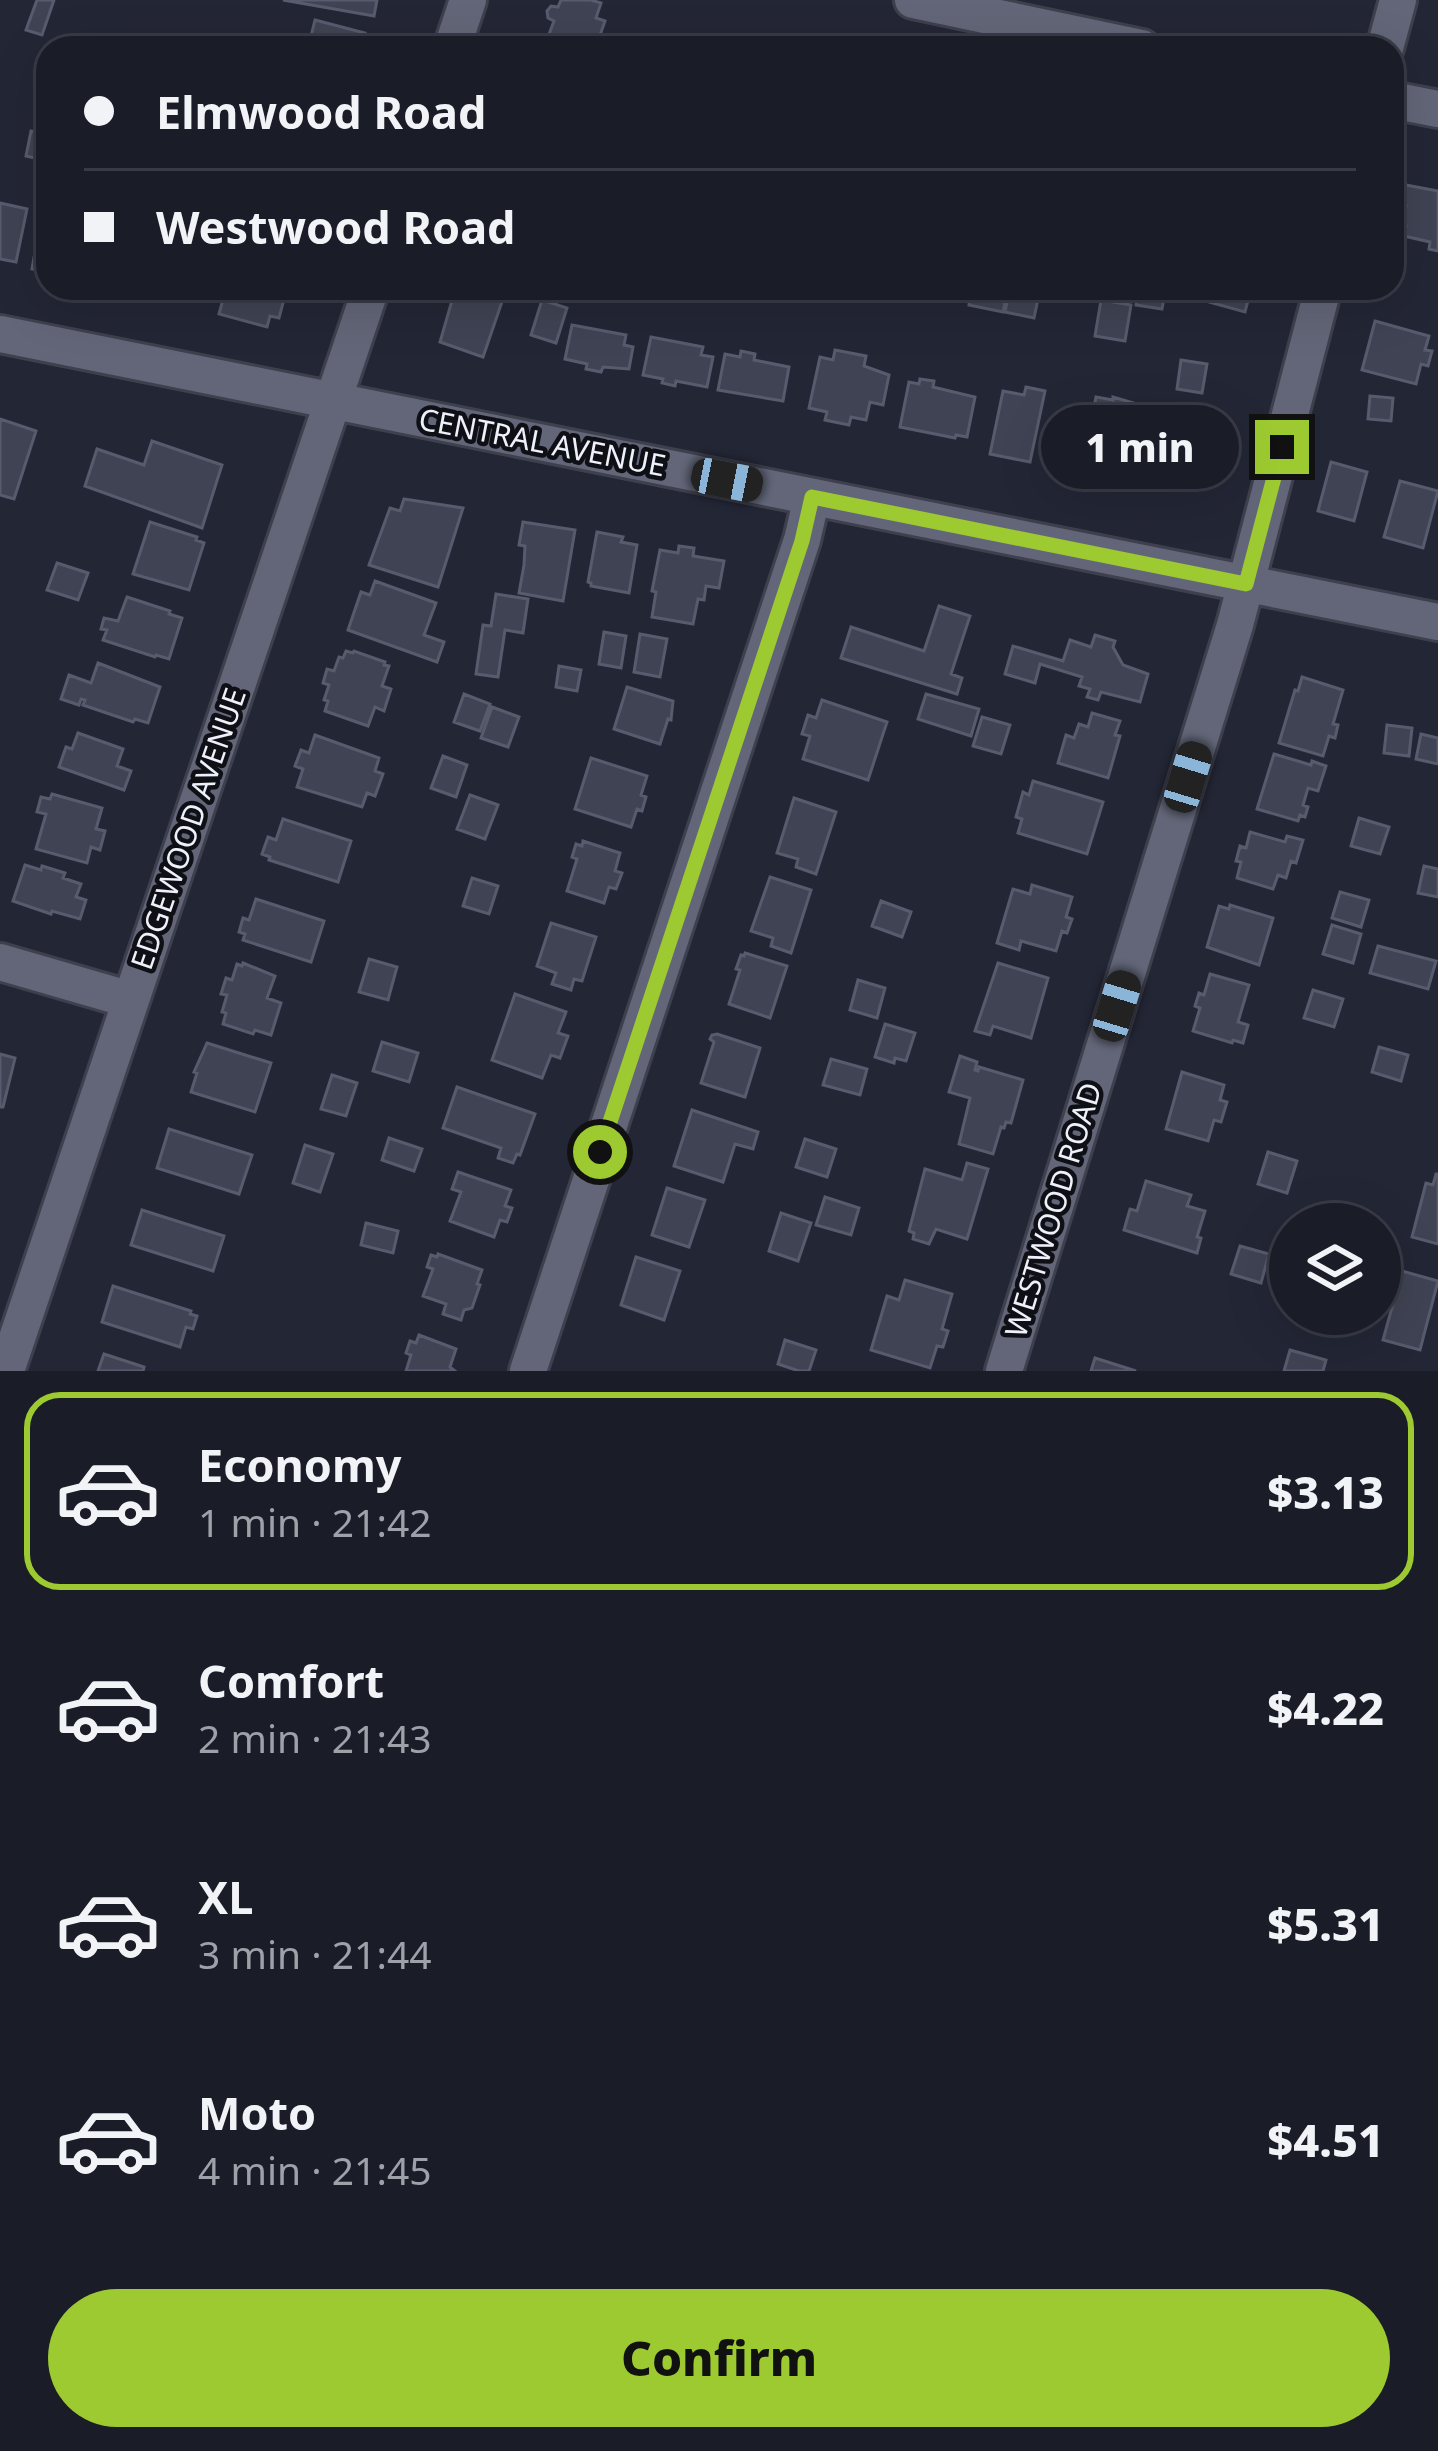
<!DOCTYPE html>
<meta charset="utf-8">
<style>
body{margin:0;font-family:"Noto Sans",sans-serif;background:#272934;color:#f1f3f6;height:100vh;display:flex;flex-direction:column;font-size:45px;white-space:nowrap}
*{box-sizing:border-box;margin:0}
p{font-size:39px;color:#9fa1a8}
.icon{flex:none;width:66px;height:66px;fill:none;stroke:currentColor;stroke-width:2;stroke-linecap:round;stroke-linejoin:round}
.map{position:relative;height:1371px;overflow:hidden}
.drawer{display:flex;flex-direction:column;background:#1a1c28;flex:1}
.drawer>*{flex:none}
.hud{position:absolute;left:36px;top:36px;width:1368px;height:264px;border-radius:36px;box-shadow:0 12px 48px #0002,0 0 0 3px #383a45;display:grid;align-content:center;height:264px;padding:0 48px;background:#1a1c28}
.fabs{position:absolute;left:1269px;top:1203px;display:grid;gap:24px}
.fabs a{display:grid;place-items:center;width:132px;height:132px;border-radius:50%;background:#1a1c28;box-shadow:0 12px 48px #0002,0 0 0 3px #383a45;font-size:60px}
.end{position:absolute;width:54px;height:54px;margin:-27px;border:15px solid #9dca30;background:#111;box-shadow:0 0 0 6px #111}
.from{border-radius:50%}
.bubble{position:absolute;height:84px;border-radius:42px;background:#1a1c28;box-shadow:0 12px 48px #0002,0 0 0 3px #383a45;font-size:39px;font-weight:800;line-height:84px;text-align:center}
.car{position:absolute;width:36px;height:72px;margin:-36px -18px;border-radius:15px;box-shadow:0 0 9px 3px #0007;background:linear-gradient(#222 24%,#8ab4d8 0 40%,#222 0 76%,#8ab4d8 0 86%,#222 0)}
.hud b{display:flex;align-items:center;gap:42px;height:114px;font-size:45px}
.hud b+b{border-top:3px solid #383a45}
.hud i{width:30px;height:30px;background:#f1f3f6}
ul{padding:21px 0 0;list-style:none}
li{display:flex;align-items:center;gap:36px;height:198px;margin:0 24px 18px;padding:0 24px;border:6px solid transparent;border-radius:36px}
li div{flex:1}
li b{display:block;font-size:45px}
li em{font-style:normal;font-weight:800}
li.current{border-color:#9dca30}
li>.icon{width:108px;height:108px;stroke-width:1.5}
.primary-button{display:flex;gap:24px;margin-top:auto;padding:24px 48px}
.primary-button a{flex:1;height:138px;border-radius:72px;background:#9dca30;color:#111;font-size:48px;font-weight:800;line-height:138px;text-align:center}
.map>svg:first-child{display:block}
</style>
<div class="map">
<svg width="1438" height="1371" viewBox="0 0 1438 1371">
<rect width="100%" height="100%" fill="#232635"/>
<path fill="#3f4353" stroke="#575b6d" stroke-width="3" d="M 37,0 L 54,0 L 42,35 L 26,30 Z
M 283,0 L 377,0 L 374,16 Z
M 561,0 L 591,0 L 601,3 L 596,18 L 605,21 L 599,38 L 590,35 L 586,48 L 548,37 L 554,21 L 548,18 L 547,11 L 551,6 L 558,7 Z
M 315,20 L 365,33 L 364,36 L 374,38 L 371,48 L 308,48 Z
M 31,131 L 48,135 L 44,160 L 26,156 Z
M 48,177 L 48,273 L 32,269 Z
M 1406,185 L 1438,191 L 1438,251 L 1429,249 L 1430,242 L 1404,236 L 1406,226 L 1402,225 L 1406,206 L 1401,205 Z
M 0,203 L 27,209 L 16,262 L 0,259 Z
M 226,288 L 287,288 L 279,318 L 270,316 L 267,327 L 219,314 Z
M 459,288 L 481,288 L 504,296 L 483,357 L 440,342 L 453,297 L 456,298 Z
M 972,288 L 1008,288 L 1003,312 L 969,305 Z
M 1010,288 L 1040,290 L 1034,318 L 1005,312 Z
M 1139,288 L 1166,288 L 1162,309 L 1136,305 Z
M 1201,288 L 1256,288 L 1251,289 L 1245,312 L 1198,299 Z
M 542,300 L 567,308 L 556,343 L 531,335 Z
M 1101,300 L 1131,305 L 1125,341 L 1095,336 Z
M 1375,321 L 1429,336 L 1425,350 L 1432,351 L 1428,366 L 1421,364 L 1416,384 L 1362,370 Z
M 572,325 L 626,335 L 624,345 L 633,347 L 629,369 L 603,367 L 601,372 L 586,369 L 587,364 L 565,359 Z
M 651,337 L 703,347 L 701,355 L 713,357 L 707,387 L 676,381 L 675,386 L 662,383 L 663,379 L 643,375 Z
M 835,350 L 866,356 L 864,366 L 889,375 L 883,405 L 870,402 L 866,420 L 851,417 L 849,425 L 825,420 L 827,412 L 809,408 L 820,357 L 833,360 Z
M 741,351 L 755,354 L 754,360 L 789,367 L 783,401 L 718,390 L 725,354 L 740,357 Z
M 1181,360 L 1207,364 L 1202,393 L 1177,389 Z
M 920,379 L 934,381 L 933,387 L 975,397 L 967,437 L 956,435 L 955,438 L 900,427 L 909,382 L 919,384 Z
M 1026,387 L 1045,391 L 1030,462 L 990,454 L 1003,391 L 1024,395 Z
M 1370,396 L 1393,398 L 1391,421 L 1368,419 Z
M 1096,397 L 1113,400 L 1113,397 L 1144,406 L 1129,478 L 1082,468 Z
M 0,419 L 36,431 L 14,499 L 0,495 Z
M 1157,425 L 1181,429 L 1180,437 L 1217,443 L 1211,484 L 1148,477 Z
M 152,441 L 222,465 L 202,528 L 85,486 L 97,449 L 144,465 Z
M 1331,462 L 1367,472 L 1354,521 L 1318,511 Z
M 1400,481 L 1438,491 L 1423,548 L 1384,537 Z
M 404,499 L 463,508 L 438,587 L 369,565 L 390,508 L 400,511 Z
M 150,522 L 197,537 L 196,540 L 204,543 L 189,590 L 133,574 Z
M 523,522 L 575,530 L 563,601 L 519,593 L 524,565 L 525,546 L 519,545 Z
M 597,532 L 623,537 L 621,542 L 637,545 L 629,593 L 591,586 L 591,583 L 588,582 Z
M 679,546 L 694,548 L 693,556 L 724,561 L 719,588 L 706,586 L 704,600 L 698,599 L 693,624 L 652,617 L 656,592 L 652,591 L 660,550 L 678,553 Z
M 57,563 L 88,573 L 78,600 L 47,590 Z
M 375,581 L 436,603 L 424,635 L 444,642 L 437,662 L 348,630 L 361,592 L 370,595 Z
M 496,594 L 528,599 L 523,633 L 505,630 L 498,677 L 476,674 L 483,625 L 491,626 Z
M 127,597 L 170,611 L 169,614 L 182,618 L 169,659 L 156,655 L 155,657 L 103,640 L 107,630 L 101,629 L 104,618 L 118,621 Z
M 939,606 L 970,616 L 951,674 L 962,678 L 957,694 L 841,658 L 851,627 L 924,651 Z
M 604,632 L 626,636 L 621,668 L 599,664 Z
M 640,634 L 667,639 L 660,677 L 634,672 Z
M 1095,635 L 1115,641 L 1113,647 L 1123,665 L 1148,674 L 1140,702 L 1101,692 L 1098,700 L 1087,697 L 1090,689 L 1079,686 L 1082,677 L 1040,664 L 1035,683 L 1005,674 L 1013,646 L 1063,661 L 1070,640 L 1091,647 Z
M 346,651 L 353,653 L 354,651 L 385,662 L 384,665 L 389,666 L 382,686 L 391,689 L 384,711 L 375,707 L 368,726 L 325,711 L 328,701 L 324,700 L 329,685 L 323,683 L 327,669 L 334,671 L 339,657 L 343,658 Z
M 98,663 L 160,687 L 148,723 L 135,719 L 133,722 L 83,705 L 85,700 L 81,699 L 79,705 L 61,699 L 69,675 L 91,683 Z
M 559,666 L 581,670 L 577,691 L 556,687 Z
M 1302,677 L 1343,690 L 1333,724 L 1338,725 L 1335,738 L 1329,736 L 1323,756 L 1279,743 L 1295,690 L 1298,691 Z
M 627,687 L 673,701 L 671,720 L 668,719 L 660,744 L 614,729 Z
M 464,694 L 490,704 L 480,731 L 454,722 Z
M 926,694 L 979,709 L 971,736 L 918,719 Z
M 822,700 L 887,722 L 868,780 L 803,759 L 810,736 L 802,734 L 808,715 L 816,718 Z
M 492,707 L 519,717 L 508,747 L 481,738 Z
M 1092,713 L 1120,721 L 1115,735 L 1120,736 L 1108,778 L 1058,763 L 1066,735 L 1074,738 L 1079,724 L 1088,727 Z
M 982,717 L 1010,725 L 1001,754 L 973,746 Z
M 1387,725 L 1412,728 L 1409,756 L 1384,753 Z
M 78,733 L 123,749 L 117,766 L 131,771 L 124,790 L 59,767 L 66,747 L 72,749 Z
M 1421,734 L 1438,738 L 1438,764 L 1416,759 Z
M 315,735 L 379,758 L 375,771 L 383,774 L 375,796 L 367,793 L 362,807 L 297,787 L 303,769 L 295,766 L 301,750 L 309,753 Z
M 1274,754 L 1311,765 L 1312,761 L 1326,766 L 1318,791 L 1308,788 L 1303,805 L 1308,807 L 1305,817 L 1300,815 L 1298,821 L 1257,809 Z
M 443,756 L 467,765 L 456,797 L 431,788 Z
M 591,758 L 647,776 L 641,795 L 646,797 L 642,811 L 637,809 L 631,827 L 575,809 Z
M 1033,781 L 1103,802 L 1087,854 L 1018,833 L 1022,819 L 1016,817 L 1023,792 L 1029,795 Z
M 52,794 L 102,808 L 96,829 L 105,831 L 100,850 L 91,847 L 87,863 L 36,849 L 46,814 L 37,812 L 41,797 L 50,799 Z
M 470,795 L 498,805 L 485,839 L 457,829 Z
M 794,798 L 836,812 L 816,874 L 796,867 L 798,859 L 777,853 Z
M 1359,818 L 1389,827 L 1380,854 L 1351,846 Z
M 283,819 L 351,841 L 338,882 L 269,860 L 270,857 L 262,854 L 268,837 L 276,840 Z
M 1250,832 L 1285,842 L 1287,836 L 1303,840 L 1296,863 L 1291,861 L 1286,878 L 1278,875 L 1273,889 L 1237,878 L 1241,862 L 1236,861 L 1240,846 L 1246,848 Z
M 583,841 L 620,853 L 615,871 L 622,873 L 616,889 L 609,887 L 604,903 L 567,891 L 577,859 L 572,857 L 576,844 L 582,846 Z
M 25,865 L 41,870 L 42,866 L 65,873 L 63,878 L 81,884 L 76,897 L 86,900 L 80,919 L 52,911 L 51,914 L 13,901 Z
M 1424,866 L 1438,869 L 1438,897 L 1418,893 Z
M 770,877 L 811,890 L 791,953 L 771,946 L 773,938 L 751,931 Z
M 472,878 L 498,886 L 489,914 L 463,906 Z
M 1032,885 L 1072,897 L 1066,917 L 1072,919 L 1067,933 L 1062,931 L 1056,951 L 1021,941 L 1019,950 L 997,943 L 1013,889 L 1030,894 Z
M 1340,892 L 1369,900 L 1361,927 L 1332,918 Z
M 256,899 L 324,921 L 311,962 L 243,940 L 245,934 L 239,932 L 243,918 L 249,920 Z
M 881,901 L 911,912 L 902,937 L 872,926 Z
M 1230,905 L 1273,918 L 1259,965 L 1207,947 L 1219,906 L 1229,909 Z
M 551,923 L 596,937 L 582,981 L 574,979 L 571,990 L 552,984 L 556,973 L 537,966 Z
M 1332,925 L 1361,934 L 1353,963 L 1323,954 Z
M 1378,946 L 1436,961 L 1428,989 L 1370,973 Z
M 745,953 L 787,966 L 770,1018 L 729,1004 L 740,970 L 736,969 L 741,955 L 744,956 Z
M 369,959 L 397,967 L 388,1000 L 359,992 Z
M 243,963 L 275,976 L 267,998 L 281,1003 L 271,1035 L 255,1030 L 253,1034 L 223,1024 L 226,1013 L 222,1012 L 227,995 L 221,994 L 226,978 L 232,980 L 237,964 L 242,966 Z
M 998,963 L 1048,978 L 1031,1038 L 993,1026 L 990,1035 L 975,1031 Z
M 1210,974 L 1249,985 L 1238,1022 L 1248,1025 L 1243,1043 L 1233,1040 L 1232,1043 L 1193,1031 L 1200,1008 L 1195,1006 L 1199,993 L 1204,995 Z
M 858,980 L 885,988 L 877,1018 L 850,1010 Z
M 1313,990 L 1343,999 L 1334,1027 L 1304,1018 Z
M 515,994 L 566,1012 L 558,1033 L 568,1036 L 560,1058 L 551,1055 L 542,1078 L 492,1060 Z
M 885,1024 L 915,1033 L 906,1061 L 895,1058 L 894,1063 L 875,1057 Z
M 717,1034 L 760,1048 L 745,1097 L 701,1083 L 714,1042 L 710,1039 L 712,1035 Z
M 382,1042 L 418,1053 L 409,1082 L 373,1071 Z
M 207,1043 L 271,1063 L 255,1112 L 191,1092 L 197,1073 L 194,1072 Z
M 1379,1047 L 1408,1055 L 1401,1081 L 1372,1072 Z
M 0,1054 L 15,1058 L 3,1107 L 0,1107 Z
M 960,1056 L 977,1062 L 975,1070 L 978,1071 L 979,1067 L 1023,1080 L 1011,1123 L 1006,1122 L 1004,1128 L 1001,1127 L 993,1154 L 959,1144 L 970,1098 L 949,1092 Z
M 831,1059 L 867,1069 L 860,1095 L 823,1085 Z
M 1182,1072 L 1224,1085 L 1220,1100 L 1227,1102 L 1221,1122 L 1214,1120 L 1208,1141 L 1166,1129 Z
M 332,1075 L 357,1083 L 346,1116 L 321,1109 Z
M 457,1087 L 535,1114 L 520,1155 L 517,1154 L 513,1163 L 498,1158 L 501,1148 L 443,1128 Z
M 692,1110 L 758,1132 L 753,1149 L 735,1144 L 723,1182 L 674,1166 Z
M 169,1129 L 252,1155 L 239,1194 L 157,1168 Z
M 389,1138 L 422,1149 L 414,1171 L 382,1160 Z
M 805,1139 L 836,1149 L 827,1177 L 796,1167 Z
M 305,1145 L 333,1154 L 320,1192 L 293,1183 Z
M 1268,1152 L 1297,1161 L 1287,1193 L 1258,1184 Z
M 967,1163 L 988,1169 L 967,1239 L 936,1229 L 929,1244 L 913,1239 L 914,1233 L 909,1231 L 925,1169 L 962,1180 Z
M 458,1172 L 511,1190 L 505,1206 L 512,1208 L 507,1222 L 500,1220 L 494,1237 L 450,1221 L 461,1192 L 452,1189 Z
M 1436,1174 L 1438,1174 L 1438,1244 L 1412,1237 L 1426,1183 L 1433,1185 Z
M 1146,1181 L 1191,1195 L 1187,1206 L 1205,1211 L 1197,1237 L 1201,1238 L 1197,1253 L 1124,1230 L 1130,1209 L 1137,1211 Z
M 667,1188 L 705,1200 L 689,1247 L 652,1235 Z
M 825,1197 L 859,1208 L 851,1235 L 816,1225 Z
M 142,1210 L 224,1236 L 213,1271 L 131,1245 Z
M 781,1213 L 811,1223 L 798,1261 L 769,1251 Z
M 366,1223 L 398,1231 L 393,1253 L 361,1245 Z
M 1240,1246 L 1269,1254 L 1261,1283 L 1231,1274 Z
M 438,1254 L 482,1270 L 477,1284 L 480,1285 L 472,1308 L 464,1310 L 461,1320 L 443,1314 L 446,1304 L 423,1296 L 433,1269 L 427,1267 L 431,1255 L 437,1257 Z
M 636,1257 L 680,1271 L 664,1320 L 621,1305 Z
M 1402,1271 L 1438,1281 L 1420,1350 L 1383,1340 Z
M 905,1280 L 952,1294 L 942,1329 L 948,1331 L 943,1347 L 937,1346 L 930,1368 L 871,1350 L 887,1296 L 899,1300 Z
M 113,1286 L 191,1311 L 190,1314 L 197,1316 L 193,1329 L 186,1327 L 180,1347 L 102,1322 Z
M 419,1335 L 456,1349 L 450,1367 L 455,1371 L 406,1371 L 411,1355 L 406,1353 L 410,1341 L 416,1343 Z
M 785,1340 L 816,1350 L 809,1371 L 799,1371 L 778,1364 Z
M 1290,1350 L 1326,1360 L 1323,1371 L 1284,1371 Z
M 104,1354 L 144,1367 L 143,1371 L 98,1371 Z
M 1095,1358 L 1136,1371 L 1091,1371 Z"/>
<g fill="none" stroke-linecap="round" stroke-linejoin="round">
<g stroke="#3e404e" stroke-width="42">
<path id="minor" d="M 913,0 L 1142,48
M 452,48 L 468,0
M 1385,48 L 1398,0
M 1392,100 L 1438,109
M 0,334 L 1438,622
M 0,962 L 131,1000
M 6,1371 L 371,288
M 528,1371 L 802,540 L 812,497
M 1004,1371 L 1235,625 L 1323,288"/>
</g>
<use href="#minor" stroke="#626678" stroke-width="36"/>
</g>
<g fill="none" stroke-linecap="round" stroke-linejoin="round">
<path stroke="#9dca30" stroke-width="15" d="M 600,1152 L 802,541 L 812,497 L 1246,584 L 1282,447"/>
</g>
<g text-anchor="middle" stroke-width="9" stroke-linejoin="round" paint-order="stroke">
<g font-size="30" fill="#eef0fb" stroke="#0e1016">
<text transform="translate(542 443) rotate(11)" y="10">CENTRAL AVENUE</text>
<text transform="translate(189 829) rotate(-71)" y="10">EDGEWOOD AVENUE</text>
<text transform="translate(1054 1210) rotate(-73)" y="10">WESTWOOD ROAD</text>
</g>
</g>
</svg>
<div class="fabs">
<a><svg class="icon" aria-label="layers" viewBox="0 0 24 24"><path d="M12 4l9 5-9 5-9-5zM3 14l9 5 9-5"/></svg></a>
</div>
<i class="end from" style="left:600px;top:1152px"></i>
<i class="end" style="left:1282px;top:447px"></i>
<div class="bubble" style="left:1041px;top:405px;width:198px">1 min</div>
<i class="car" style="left:727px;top:480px;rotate:101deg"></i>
<i class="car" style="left:1188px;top:777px;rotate:17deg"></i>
<i class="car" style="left:1117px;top:1006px;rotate:17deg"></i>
<div class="hud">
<b><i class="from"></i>Elmwood Road</b>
<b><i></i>Westwood Road</b>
</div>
</div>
<section class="drawer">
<ul>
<li class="current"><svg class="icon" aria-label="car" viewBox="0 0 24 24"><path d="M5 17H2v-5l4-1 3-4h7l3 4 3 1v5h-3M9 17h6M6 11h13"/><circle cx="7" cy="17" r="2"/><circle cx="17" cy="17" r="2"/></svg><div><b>Economy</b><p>1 min · 21:42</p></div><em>$3.13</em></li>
<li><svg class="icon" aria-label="car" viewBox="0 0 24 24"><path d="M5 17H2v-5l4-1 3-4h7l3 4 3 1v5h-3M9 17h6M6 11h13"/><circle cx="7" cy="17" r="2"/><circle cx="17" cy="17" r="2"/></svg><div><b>Comfort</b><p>2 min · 21:43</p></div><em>$4.22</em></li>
<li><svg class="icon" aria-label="car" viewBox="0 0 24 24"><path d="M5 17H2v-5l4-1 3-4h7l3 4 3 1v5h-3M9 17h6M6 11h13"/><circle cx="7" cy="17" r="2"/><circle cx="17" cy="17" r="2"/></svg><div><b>XL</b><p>3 min · 21:44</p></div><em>$5.31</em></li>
<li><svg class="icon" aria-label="car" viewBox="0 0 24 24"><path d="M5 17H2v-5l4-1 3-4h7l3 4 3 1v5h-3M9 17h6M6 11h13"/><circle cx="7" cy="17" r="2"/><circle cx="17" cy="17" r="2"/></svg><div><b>Moto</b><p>4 min · 21:45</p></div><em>$4.51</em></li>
</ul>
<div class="primary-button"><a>Confirm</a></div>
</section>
